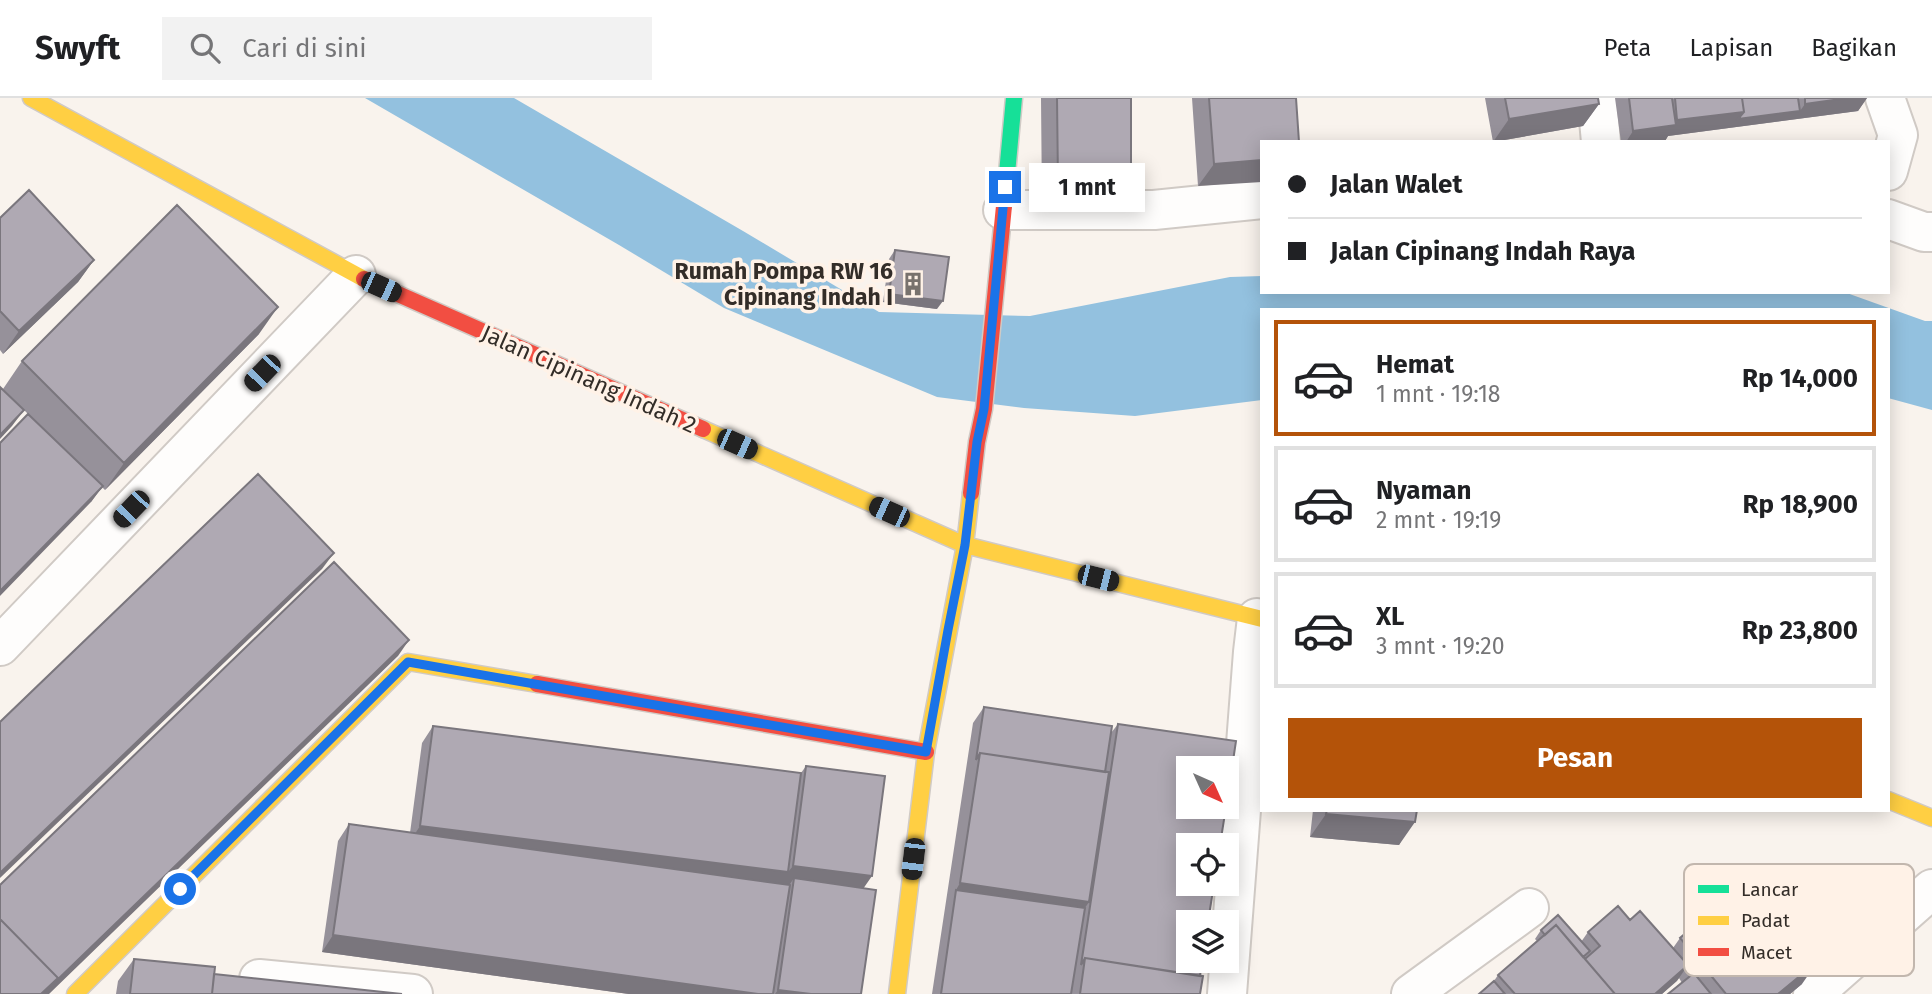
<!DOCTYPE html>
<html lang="id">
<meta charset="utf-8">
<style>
body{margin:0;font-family:"Fira Sans",sans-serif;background:#f2f2f2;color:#202124;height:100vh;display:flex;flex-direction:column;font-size:26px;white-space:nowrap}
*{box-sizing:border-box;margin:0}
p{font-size:23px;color:#757577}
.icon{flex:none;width:38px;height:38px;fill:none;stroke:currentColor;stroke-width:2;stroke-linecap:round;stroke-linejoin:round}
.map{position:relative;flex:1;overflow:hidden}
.panel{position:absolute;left:1260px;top:210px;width:630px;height:504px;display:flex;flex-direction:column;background:#fff;border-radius:0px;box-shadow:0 4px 18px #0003}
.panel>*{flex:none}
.banner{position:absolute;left:1260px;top:42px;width:630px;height:154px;border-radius:0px;box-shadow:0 4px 18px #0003;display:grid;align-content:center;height:154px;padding:0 28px;background:#fff}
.needle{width:46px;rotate:135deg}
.fabs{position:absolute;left:1176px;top:658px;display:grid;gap:14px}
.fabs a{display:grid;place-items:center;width:63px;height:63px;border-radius:0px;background:#fff;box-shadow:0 4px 18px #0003;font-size:35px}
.end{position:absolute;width:32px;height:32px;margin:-16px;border:9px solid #1a73e8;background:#fff;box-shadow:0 0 0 4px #fff}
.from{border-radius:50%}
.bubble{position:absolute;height:49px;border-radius:0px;background:#fff;box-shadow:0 4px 18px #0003;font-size:23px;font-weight:700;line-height:49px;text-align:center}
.car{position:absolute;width:21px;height:42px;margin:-21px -10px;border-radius:9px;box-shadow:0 0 5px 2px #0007;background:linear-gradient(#222 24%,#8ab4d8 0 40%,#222 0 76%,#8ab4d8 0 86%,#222 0)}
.banner b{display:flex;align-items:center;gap:24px;height:66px;font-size:26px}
.banner b+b{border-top:2px solid #e0e0e0}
.banner i{width:18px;height:18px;background:#202124}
ul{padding:12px 0 0;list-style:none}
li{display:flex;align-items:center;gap:21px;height:116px;margin:0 14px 10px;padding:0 14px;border:4px solid #e0e0e0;border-radius:0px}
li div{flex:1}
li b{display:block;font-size:26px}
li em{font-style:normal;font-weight:700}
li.active{border-color:#b45309}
li>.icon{width:63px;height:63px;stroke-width:1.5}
.button{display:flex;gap:14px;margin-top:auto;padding:14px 28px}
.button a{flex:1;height:80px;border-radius:0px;background:#b45309;color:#fff;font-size:28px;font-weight:700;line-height:80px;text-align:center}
header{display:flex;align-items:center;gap:42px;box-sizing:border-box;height:98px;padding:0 35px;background:#fff;border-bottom:2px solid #e0e0e0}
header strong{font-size:33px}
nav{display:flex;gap:38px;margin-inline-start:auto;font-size:24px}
.search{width:490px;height:63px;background:#f2f2f2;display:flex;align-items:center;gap:18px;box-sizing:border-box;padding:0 24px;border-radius:0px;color:#757577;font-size:26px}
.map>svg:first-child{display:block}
</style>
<header>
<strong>Swyft</strong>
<div class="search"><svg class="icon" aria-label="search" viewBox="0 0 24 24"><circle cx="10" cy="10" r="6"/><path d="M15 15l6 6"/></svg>Cari di sini</div>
<nav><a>Peta</a><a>Lapisan</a><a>Bagikan</a></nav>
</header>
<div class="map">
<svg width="1932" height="896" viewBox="0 0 1932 896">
<rect width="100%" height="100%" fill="#f9f3ed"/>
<path fill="#93c1df" d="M 365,0 L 514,0 L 743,133 L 879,214 L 1030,218 L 1230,179 L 1262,178 L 1262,194 L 1844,194 L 1925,223 L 1932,223 L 1932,312 L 1888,300 L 1888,212 L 1262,212 L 1262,302 L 1135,318 L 1024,310 L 937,299 L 724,210 L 619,147 Z"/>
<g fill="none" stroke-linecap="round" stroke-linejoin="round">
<g stroke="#d0cac5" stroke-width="42">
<path id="street" d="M 1597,0 L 1601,44
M 1885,0 L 1898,37 L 1888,73
M 1003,112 L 1154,112 L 1262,101
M 1888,121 L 1924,134 L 1932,134
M 0,548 L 356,177
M 259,881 L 413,896
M 1227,896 L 1253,554 L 1257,520
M 1411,896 L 1529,810
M 1813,896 L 1932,791"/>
</g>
<g stroke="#d0cac5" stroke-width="19">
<path id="fast" d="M 1004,108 L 1014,0"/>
</g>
<g stroke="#d0cac5" stroke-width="19">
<path id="slow" d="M 31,0 L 364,181
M 703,331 L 965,447 L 1262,521
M 1888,702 L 1932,720
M 75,896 L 408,564 L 537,586
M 897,896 L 926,654 L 965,447 L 971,395"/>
</g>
<g stroke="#d0cac5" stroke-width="19">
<path id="jam" d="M 364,181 L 703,331
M 971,395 L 977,344 L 984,311 L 1004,108
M 537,586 L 926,654"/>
</g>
<use href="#street" stroke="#fefdfc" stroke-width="38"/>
<use href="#fast" stroke="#16e098" stroke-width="16"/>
<use href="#slow" stroke="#ffcf43" stroke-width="16"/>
<use href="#jam" stroke="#f24e42" stroke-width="16"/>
</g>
<path fill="#96919a" d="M 1041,0 L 1131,0 L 1116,107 L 1042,108 Z
M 1192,0 L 1296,0 L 1198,88 Z
M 1485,0 L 1598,0 L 1599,6 L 1583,28 L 1493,44 Z
M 1615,0 L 1867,0 L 1858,13 L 1668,38 L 1665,43 L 1661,44 L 1621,44 Z
M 0,120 L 94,162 L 78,184 L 3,256 L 0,252 Z
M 895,152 L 937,211 L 883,204 L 889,161 Z
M 259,236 L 105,392 L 102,389 L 91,404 L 28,316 L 3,291 L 22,263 Z
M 984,609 L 1111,635 L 1118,626 L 1200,878 L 1200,896 L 932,896 L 973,625 Z
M 433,628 L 801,675 L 806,668 L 864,790 L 861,896 L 629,896 L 322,854 L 338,743 L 349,726 L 410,735 L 422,645 Z
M 1313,712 L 1417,712 L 1399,747 L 1310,739 Z
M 1630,822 L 1673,850 L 1680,840 L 1802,886 L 1790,896 L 1668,896 L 1682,885 L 1679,880 L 1662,896 L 1479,896 L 1494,883 L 1498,877 L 1537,843 L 1535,841 L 1541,832 L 1581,844 L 1588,834 Z
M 134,861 L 214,876 L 402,896 L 116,896 L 118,883 Z"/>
<path fill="#7a767d" d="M 1848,0 L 1867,0 L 1858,13 L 1668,38 L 1665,43 L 1661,44 L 1626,44 L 1633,33 L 1674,27 L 1677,22 L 1744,14 L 1800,13 L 1805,6 Z
M 1599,6 L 1583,28 L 1493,44 L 1509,21 Z
M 1262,62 L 1262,84 L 1198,88 L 1214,66 Z
M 1058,85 L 1131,85 L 1116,107 L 1042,108 Z
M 94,162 L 78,184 L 3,256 L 19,233 Z
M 889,196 L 943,203 L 937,211 L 883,204 Z
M 278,209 L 259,236 L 105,392 L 124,365 Z
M 24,312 L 12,328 L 0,341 L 0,337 Z
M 103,388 L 91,404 L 0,498 L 0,493 Z
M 334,455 L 322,471 L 0,780 L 0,775 Z
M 409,542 L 398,558 L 49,896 L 41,896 Z
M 1326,716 L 1415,724 L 1399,747 L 1310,739 Z
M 420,728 L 788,774 L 793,768 L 872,778 L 856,801 L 794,780 L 786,792 L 409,745 Z
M 960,785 L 1089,804 L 1073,827 L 956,792 Z
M 333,837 L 758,896 L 629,896 L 322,854 Z
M 1818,863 L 1802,886 L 1790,896 L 1778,896 Z
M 1688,867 L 1677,883 L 1662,896 L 1655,896 Z
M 778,892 L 811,896 L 775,896 Z"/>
<path fill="#afa9b3" stroke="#7a767d" stroke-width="2" d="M 1057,0 L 1131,0 L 1131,85 L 1058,85 Z
M 1209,0 L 1296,0 L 1299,44 L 1262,44 L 1262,62 L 1214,66 Z
M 1505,0 L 1598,0 L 1599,6 L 1509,21 Z
M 1629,0 L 1672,0 L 1676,27 L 1633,33 Z
M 1675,0 L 1742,0 L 1744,14 L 1677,22 Z
M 1742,0 L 1798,0 L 1800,13 L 1738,21 L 1744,14 Z
M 1805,0 L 1848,0 L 1805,6 Z
M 29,92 L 94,162 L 19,233 L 0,213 L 0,120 Z
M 177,107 L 278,209 L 124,365 L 22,263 Z
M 895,152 L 949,159 L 943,203 L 889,196 Z
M 0,289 L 24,312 L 0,337 Z
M 28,316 L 103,388 L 0,493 L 0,345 Z
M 258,376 L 334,455 L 0,775 L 0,624 Z
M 334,464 L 409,542 L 53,886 L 58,880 L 0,821 L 0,787 Z
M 984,609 L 1112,628 L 1105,674 L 980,655 L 976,662 Z
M 1118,626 L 1236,643 L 1227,703 L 1227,670 L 1188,670 L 1188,709 L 1226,709 L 1220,747 L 1188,747 L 1188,786 L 1214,786 L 1208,824 L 1188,824 L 1188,863 L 1202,863 L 1200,878 L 1085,860 L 1081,867 Z
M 433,628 L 801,675 L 788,774 L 420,728 Z
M 980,655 L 1109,674 L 1089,804 L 960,785 Z
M 806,668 L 885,678 L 872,778 L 793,768 Z
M 1327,712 L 1417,712 L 1415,724 L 1326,716 Z
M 349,726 L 790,787 L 773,896 L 758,896 L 333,837 Z
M 794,780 L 876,792 L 861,896 L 811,896 L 778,892 Z
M 1750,781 L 1818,863 L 1778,896 L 1726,896 L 1680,840 Z
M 956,792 L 1085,810 L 1071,896 L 941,896 Z
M 1618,808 L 1630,822 L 1640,813 L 1688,867 L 1655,896 L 1615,896 L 1585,861 L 1600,848 L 1588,834 Z
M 1558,817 L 1590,853 L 1583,859 L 1556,827 L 1545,837 L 1541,832 Z
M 0,821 L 58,880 L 41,896 L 0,896 Z
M 1556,827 L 1615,896 L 1515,896 L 1498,877 Z
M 1085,860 L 1203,878 L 1200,896 L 1080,896 Z
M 134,861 L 215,869 L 212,896 L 130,896 Z
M 1694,875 L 1711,896 L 1668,896 Z
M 214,876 L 402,896 L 212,896 Z
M 1494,883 L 1505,896 L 1479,896 Z"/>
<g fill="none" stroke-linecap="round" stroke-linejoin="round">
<path stroke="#1a73e8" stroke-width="9" d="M 180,791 L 408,564 L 926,654 L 948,532 L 965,447 L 977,344 L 984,311 L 1005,89"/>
</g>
<defs>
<g id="building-bare" transform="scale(1.89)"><path d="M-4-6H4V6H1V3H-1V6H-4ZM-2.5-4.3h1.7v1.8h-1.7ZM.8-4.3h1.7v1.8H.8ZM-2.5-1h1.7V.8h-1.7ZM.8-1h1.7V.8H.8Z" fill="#78726d" stroke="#fff2e7" stroke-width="2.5" paint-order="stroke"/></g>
</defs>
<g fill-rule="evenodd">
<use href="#building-bare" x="913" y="186"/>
</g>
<g text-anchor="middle" stroke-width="7" stroke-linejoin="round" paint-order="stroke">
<g font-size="23" font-weight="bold" fill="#332d28" stroke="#fff2e7" text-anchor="end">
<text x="893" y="181">Rumah Pompa RW 16<tspan x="893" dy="26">Cipinang Indah I</tspan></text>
</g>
<g font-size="23" fill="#332d28" stroke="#fff2e7">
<text transform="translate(589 281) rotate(24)" y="8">Jalan Cipinang Indah 2</text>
</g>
</g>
<rect x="1684" y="766" width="230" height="112" rx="10" fill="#fff2e7" stroke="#c2b7ae" stroke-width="2"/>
<rect x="1698" y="787" width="31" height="8" fill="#16e098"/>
<rect x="1698" y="818" width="31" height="9" fill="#ffcf43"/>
<rect x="1698" y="850" width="31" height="8" fill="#f24e42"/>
<g font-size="19" fill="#332d28">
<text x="1741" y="798">Lancar</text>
<text x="1741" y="829">Padat</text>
<text x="1741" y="861">Macet</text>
</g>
</svg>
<div class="fabs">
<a><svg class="needle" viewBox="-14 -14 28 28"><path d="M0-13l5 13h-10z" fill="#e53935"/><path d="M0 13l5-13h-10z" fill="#757577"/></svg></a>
<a><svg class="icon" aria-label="locate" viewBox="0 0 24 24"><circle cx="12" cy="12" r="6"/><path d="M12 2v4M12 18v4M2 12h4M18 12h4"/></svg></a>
<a><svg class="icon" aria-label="layers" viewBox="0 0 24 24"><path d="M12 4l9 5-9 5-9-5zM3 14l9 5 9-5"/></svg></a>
</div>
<i class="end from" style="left:180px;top:791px"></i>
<i class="end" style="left:1005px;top:89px"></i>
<div class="bubble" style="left:1029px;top:65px;width:116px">1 mnt</div>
<i class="car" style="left:381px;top:189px;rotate:114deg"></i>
<i class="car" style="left:262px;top:275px;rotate:224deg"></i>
<i class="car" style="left:737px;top:346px;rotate:114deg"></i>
<i class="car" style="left:131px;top:411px;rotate:224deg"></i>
<i class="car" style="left:889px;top:414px;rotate:294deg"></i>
<i class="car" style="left:1098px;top:480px;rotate:104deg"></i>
<i class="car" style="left:913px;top:761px;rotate:187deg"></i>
<div class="banner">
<b><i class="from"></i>Jalan Walet</b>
<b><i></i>Jalan Cipinang Indah Raya</b>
</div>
<section class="panel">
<ul>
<li class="active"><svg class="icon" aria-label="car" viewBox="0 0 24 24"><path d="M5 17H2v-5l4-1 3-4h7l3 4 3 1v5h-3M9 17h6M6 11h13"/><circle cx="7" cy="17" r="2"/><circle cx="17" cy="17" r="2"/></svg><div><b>Hemat</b><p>1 mnt · 19:18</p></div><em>Rp 14,000</em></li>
<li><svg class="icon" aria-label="car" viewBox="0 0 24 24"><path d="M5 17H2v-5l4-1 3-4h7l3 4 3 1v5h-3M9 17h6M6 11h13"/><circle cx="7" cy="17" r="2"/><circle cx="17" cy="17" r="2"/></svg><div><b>Nyaman</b><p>2 mnt · 19:19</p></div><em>Rp 18,900</em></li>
<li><svg class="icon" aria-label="car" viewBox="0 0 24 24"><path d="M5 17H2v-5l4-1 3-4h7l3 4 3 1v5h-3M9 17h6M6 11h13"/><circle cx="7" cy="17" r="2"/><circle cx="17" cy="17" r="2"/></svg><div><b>XL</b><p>3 mnt · 19:20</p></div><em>Rp 23,800</em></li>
</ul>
<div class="button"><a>Pesan</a></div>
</section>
</div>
